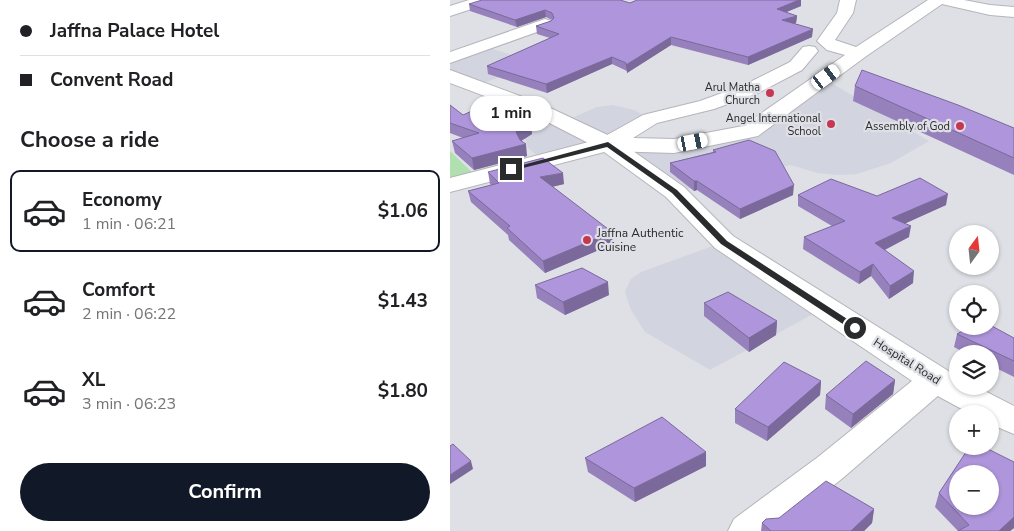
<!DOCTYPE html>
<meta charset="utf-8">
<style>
body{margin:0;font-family:"Nunito Sans",sans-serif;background:#f6f6f6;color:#202124;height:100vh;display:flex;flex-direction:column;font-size:19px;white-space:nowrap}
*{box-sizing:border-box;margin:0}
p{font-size:16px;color:#757577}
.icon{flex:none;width:28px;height:28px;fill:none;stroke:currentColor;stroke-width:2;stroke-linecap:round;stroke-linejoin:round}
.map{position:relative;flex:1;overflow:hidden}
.sheet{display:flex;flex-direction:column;background:#fff;width:450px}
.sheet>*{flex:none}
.top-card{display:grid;align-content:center;height:110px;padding:0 20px;background:#fff}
.needle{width:32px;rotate:15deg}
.fabs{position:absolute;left:499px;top:225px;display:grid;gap:10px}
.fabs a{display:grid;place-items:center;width:50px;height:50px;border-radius:50%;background:#fff;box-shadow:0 1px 4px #0004;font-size:25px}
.end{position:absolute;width:22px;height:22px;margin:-11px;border:6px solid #2a2b2d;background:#fff;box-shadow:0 0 0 2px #fff}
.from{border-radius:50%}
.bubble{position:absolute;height:35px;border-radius:18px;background:#fff;box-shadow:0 1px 4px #0004;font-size:16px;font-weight:700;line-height:35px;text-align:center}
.car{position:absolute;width:15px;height:30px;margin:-15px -8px;border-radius:6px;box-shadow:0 0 4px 1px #0007;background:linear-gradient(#fff 24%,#345 0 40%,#fff 0 76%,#345 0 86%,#fff 0)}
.top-card b{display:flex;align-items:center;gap:18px;height:48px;font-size:19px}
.top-card b+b{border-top:1px solid #e0e0e0}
.top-card i{width:12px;height:12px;background:#202124}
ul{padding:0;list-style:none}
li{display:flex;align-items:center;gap:15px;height:82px;margin:0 10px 8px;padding:0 10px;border:2px solid transparent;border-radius:10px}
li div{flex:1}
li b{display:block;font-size:19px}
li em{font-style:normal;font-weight:700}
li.active{border-color:#111827}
li>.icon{width:45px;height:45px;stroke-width:1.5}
h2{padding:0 20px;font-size:22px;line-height:60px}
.button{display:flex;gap:10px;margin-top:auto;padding:10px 20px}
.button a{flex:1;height:58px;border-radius:30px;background:#111827;color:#fff;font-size:20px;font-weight:700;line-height:58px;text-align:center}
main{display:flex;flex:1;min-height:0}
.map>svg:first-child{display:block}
</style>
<main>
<section class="sheet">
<div class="top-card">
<b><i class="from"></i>Jaffna Palace Hotel</b>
<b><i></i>Convent Road</b>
</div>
<h2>Choose a ride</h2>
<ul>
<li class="active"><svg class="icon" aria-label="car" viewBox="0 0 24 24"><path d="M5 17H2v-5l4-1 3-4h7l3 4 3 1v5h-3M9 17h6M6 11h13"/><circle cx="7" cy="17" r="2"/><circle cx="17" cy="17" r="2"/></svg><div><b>Economy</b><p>1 min · 06:21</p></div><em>$1.06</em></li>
<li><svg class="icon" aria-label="car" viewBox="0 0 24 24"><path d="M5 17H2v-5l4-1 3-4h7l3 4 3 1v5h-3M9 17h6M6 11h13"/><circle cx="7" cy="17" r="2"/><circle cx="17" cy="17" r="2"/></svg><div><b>Comfort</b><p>2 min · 06:22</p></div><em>$1.43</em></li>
<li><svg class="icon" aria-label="car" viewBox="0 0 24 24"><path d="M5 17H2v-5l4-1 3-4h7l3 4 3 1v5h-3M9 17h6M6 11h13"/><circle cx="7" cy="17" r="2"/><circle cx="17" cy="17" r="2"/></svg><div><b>XL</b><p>3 min · 06:23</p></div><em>$1.80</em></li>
</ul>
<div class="button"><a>Confirm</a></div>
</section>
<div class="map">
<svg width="564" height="531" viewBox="0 0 564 531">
<rect width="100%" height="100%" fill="#dfe0e5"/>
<path fill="#d2d4df" d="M 32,46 L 69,57 L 56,75 L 25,86 L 0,76 L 0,58 Z
M 373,78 L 479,141 L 441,163 L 407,174 L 388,175 L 367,173 L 341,165 L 225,192 L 158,144 L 94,161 L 78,148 L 74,136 L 88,128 L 113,122 L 147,107 L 163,105 L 184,110 L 200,119 L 159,144 L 224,146 L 300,131 Z
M 274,242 L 374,308 L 260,370 L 195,332 L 181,310 L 175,292 L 181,279 L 191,272 Z"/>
<path fill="#b0e0af" d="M 0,151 L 28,178 L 0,185 Z"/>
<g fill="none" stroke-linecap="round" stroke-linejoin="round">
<g stroke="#b4b5ba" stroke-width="2">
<path id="minor" d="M 19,0 L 43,0 L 40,3 L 0,16 L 0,6 Z
M 390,0 L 406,0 L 403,13 L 385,40 L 406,47 L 478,0 L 514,0 L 540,5 L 564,7 L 564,17 L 540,15 L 492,4 L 415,57 L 308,136 L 224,153 L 158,151 L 0,192 L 0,178 L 150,139 L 193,115 L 250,101 L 294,85 L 340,62 L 353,47 L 359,46 L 365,47 L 368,51 L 352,70 L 308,93 L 264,109 L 207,123 L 183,138 L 224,139 L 293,126 L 395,55 L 377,50 L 367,41 L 387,13 Z
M 95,19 L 101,21 L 103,24 L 101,27 L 0,63 L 0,52 Z
M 485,369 L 497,372 L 501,380 L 497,388 L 394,477 L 327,531 L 278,531 L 284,519 L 368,457 L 473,372 Z"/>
</g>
<g stroke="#b4b5ba" stroke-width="2">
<path id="tertiary" d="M 0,70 L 94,105 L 166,139 L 234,187 L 283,236 L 508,377 L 508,386 L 525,386 L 564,406 L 564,434 L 540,424 L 540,414 L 521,414 L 471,387 L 265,248 L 216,197 L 150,149 L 80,113 L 0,83 Z"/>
</g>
<use href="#minor" fill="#fff" fill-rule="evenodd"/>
<use href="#tertiary" fill="#fff" fill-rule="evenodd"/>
</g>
<path fill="#9681bd" d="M 187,0 L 351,0 L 351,6 L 336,12 L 347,16 L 346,23 L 344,24 L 362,37 L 298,65 L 221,45 L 177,73 L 177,71 L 162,64 L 97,93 L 38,74 L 37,66 L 100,38 L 87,34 L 86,26 L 101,21 L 102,20 L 96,17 L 67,27 L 20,11 L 19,4 L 180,3 Z
M 405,86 L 564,128 L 564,175 L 403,101 Z
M 0,105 L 13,115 L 82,134 L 71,141 L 77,156 L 24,170 L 5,153 L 2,141 L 13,138 L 0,133 Z
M 263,150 L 343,195 L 290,219 L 247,190 L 244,191 L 220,172 L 220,163 L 263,152 Z
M 38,172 L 114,184 L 102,187 L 162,232 L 163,244 L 95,273 L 59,240 L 58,235 L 21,202 L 18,191 L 41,185 L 40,184 Z
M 348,195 L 427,196 L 496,205 L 455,223 L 459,237 L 435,250 L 463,283 L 439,299 L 421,276 L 409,284 L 353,249 L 354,237 L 382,226 L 348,206 Z
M 85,285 L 159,295 L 115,315 L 87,298 Z
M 254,303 L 327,321 L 326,335 L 299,352 L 254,316 Z
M 507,334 L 564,338 L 564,377 L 540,365 L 540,354 L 517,354 L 504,347 Z
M 445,380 L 443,394 L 401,428 L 375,409 L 376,395 Z
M 371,381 L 370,395 L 317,441 L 285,423 L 285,409 Z
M 135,458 L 256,466 L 185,502 L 138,472 Z
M 564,462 L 564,528 L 560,531 L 508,531 L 485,507 L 489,493 Z
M 424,509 L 422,523 L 414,531 L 311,531 L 312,523 L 329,518 Z"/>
<path fill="#7a699a" d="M 349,0 L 351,0 L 351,6 L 327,16 L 327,9 Z
M 95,10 L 96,17 L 67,27 L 65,20 Z
M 347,16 L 346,23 L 332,28 L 332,20 Z
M 363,29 L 362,37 L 298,65 L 298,57 Z
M 221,37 L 221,45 L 177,73 L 176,65 Z
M 162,57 L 162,64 L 97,93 L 96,84 Z
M 81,123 L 82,134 L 68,143 L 66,132 Z
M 76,144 L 77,156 L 24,170 L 22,158 Z
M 113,173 L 114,184 L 92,189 L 90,177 Z
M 244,181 L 247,181 L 247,190 L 244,191 Z
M 344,185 L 343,195 L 290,219 L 290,209 Z
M 498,194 L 496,205 L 441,230 L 442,218 Z
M 461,226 L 459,237 L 424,255 L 425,243 Z
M 162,232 L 163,244 L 95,273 L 93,261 Z
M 423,264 L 421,276 L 409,284 L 410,272 Z
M 464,271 L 463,283 L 439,299 L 440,286 Z
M 158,282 L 159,295 L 115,315 L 113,302 Z
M 327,321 L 326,335 L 299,352 L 299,338 Z
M 445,380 L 443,394 L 401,428 L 403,414 Z
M 371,381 L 370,395 L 317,441 L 318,427 Z
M 256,452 L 256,466 L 185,502 L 184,488 Z
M 21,461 L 23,469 L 0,484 L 0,475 Z
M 424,509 L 422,523 L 414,531 L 401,531 Z
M 564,517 L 564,528 L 560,531 L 549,531 Z"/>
<path fill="#af96dc" stroke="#7a699a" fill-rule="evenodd" d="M 32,0 L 170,0 L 180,3 L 187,0 L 349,0 L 327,9 L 347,16 L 332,20 L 363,29 L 298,57 L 221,37 L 176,65 L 176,63 L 162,57 L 96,84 L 37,66 L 109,34 L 86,26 L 101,21 L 104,18 L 102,13 L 95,10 L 65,20 L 19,4 Z
M 412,70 L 508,105 L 564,128 L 564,158 L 405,86 Z
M 38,104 L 81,123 L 66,132 L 70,140 L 76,144 L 22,158 L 2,141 L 29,133 L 0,123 L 0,105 L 13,115 Z
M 299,140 L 325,151 L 344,185 L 290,209 L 247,181 L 244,181 L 220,163 L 266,152 L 263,150 Z
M 93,158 L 113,173 L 90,177 L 162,232 L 93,261 L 57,228 L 60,226 L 18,191 L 49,183 L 38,172 Z
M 470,178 L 498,194 L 442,218 L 461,226 L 425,243 L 464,271 L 440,286 L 423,264 L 410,272 L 354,237 L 395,221 L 348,195 L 381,179 L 427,196 Z
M 132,268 L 158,282 L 113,302 L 85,285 Z
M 278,292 L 327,321 L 299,338 L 254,303 Z
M 540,325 L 564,338 L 564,361 L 507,334 L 521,326 L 540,326 Z
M 416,361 L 445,380 L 403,414 L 376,395 Z
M 334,362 L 371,381 L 318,427 L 285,409 Z
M 212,417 L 256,452 L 184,488 L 135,458 Z
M 3,444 L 21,461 L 0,475 L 0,446 Z
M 520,446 L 532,446 L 564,462 L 564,517 L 549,531 L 508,531 L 519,525 L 489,493 ZM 508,474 L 540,474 L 540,506 L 508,506 Z
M 376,481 L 424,509 L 401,531 L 321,531 L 312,523 L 316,519 L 329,518 Z"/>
<path fill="#2a2b2d" d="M 158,142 L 227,190 L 277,241 L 408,326 L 408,330 L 402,330 L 271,244 L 222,193 L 157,147 L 61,171 L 58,169 Z"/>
<g fill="#c73754" stroke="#dfe0e5" stroke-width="2">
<circle cx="320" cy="93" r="5"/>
<circle cx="381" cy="124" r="5"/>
<circle cx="510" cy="126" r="5"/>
<circle cx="137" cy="240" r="5"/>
</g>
<g text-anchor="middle" stroke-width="4.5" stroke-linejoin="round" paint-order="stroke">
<g font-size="11" fill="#2a2b2d" stroke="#dfe0e5" text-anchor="end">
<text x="310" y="91">Arul Matha<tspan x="310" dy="13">Church</tspan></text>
<text x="371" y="122">Angel International<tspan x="371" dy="13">School</tspan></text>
<text x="500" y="130">Assembly of God</text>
</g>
<g font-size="12" fill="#2a2b2d" stroke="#dfe0e5" text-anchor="start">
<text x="147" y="237">Jaffna Authentic<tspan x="147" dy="14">Cuisine</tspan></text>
</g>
<g font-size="12" fill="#2a2b2d" stroke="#dfe0e5">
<text transform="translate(457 361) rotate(32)" y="4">Hospital Road</text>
</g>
</g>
</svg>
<div class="fabs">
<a><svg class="needle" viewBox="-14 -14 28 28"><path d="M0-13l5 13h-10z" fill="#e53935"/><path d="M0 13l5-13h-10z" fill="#757577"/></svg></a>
<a><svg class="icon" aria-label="locate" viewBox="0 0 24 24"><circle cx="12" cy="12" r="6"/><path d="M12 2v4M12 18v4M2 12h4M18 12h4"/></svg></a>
<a><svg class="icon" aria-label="layers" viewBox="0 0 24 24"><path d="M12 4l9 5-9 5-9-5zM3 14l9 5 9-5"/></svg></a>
<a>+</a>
<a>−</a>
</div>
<i class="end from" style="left:405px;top:328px"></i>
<i class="end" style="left:61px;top:169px"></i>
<div class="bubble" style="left:20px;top:96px;width:82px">1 min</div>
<i class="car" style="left:376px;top:77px;rotate:54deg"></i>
<i class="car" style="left:243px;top:142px;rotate:79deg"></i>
</div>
</main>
